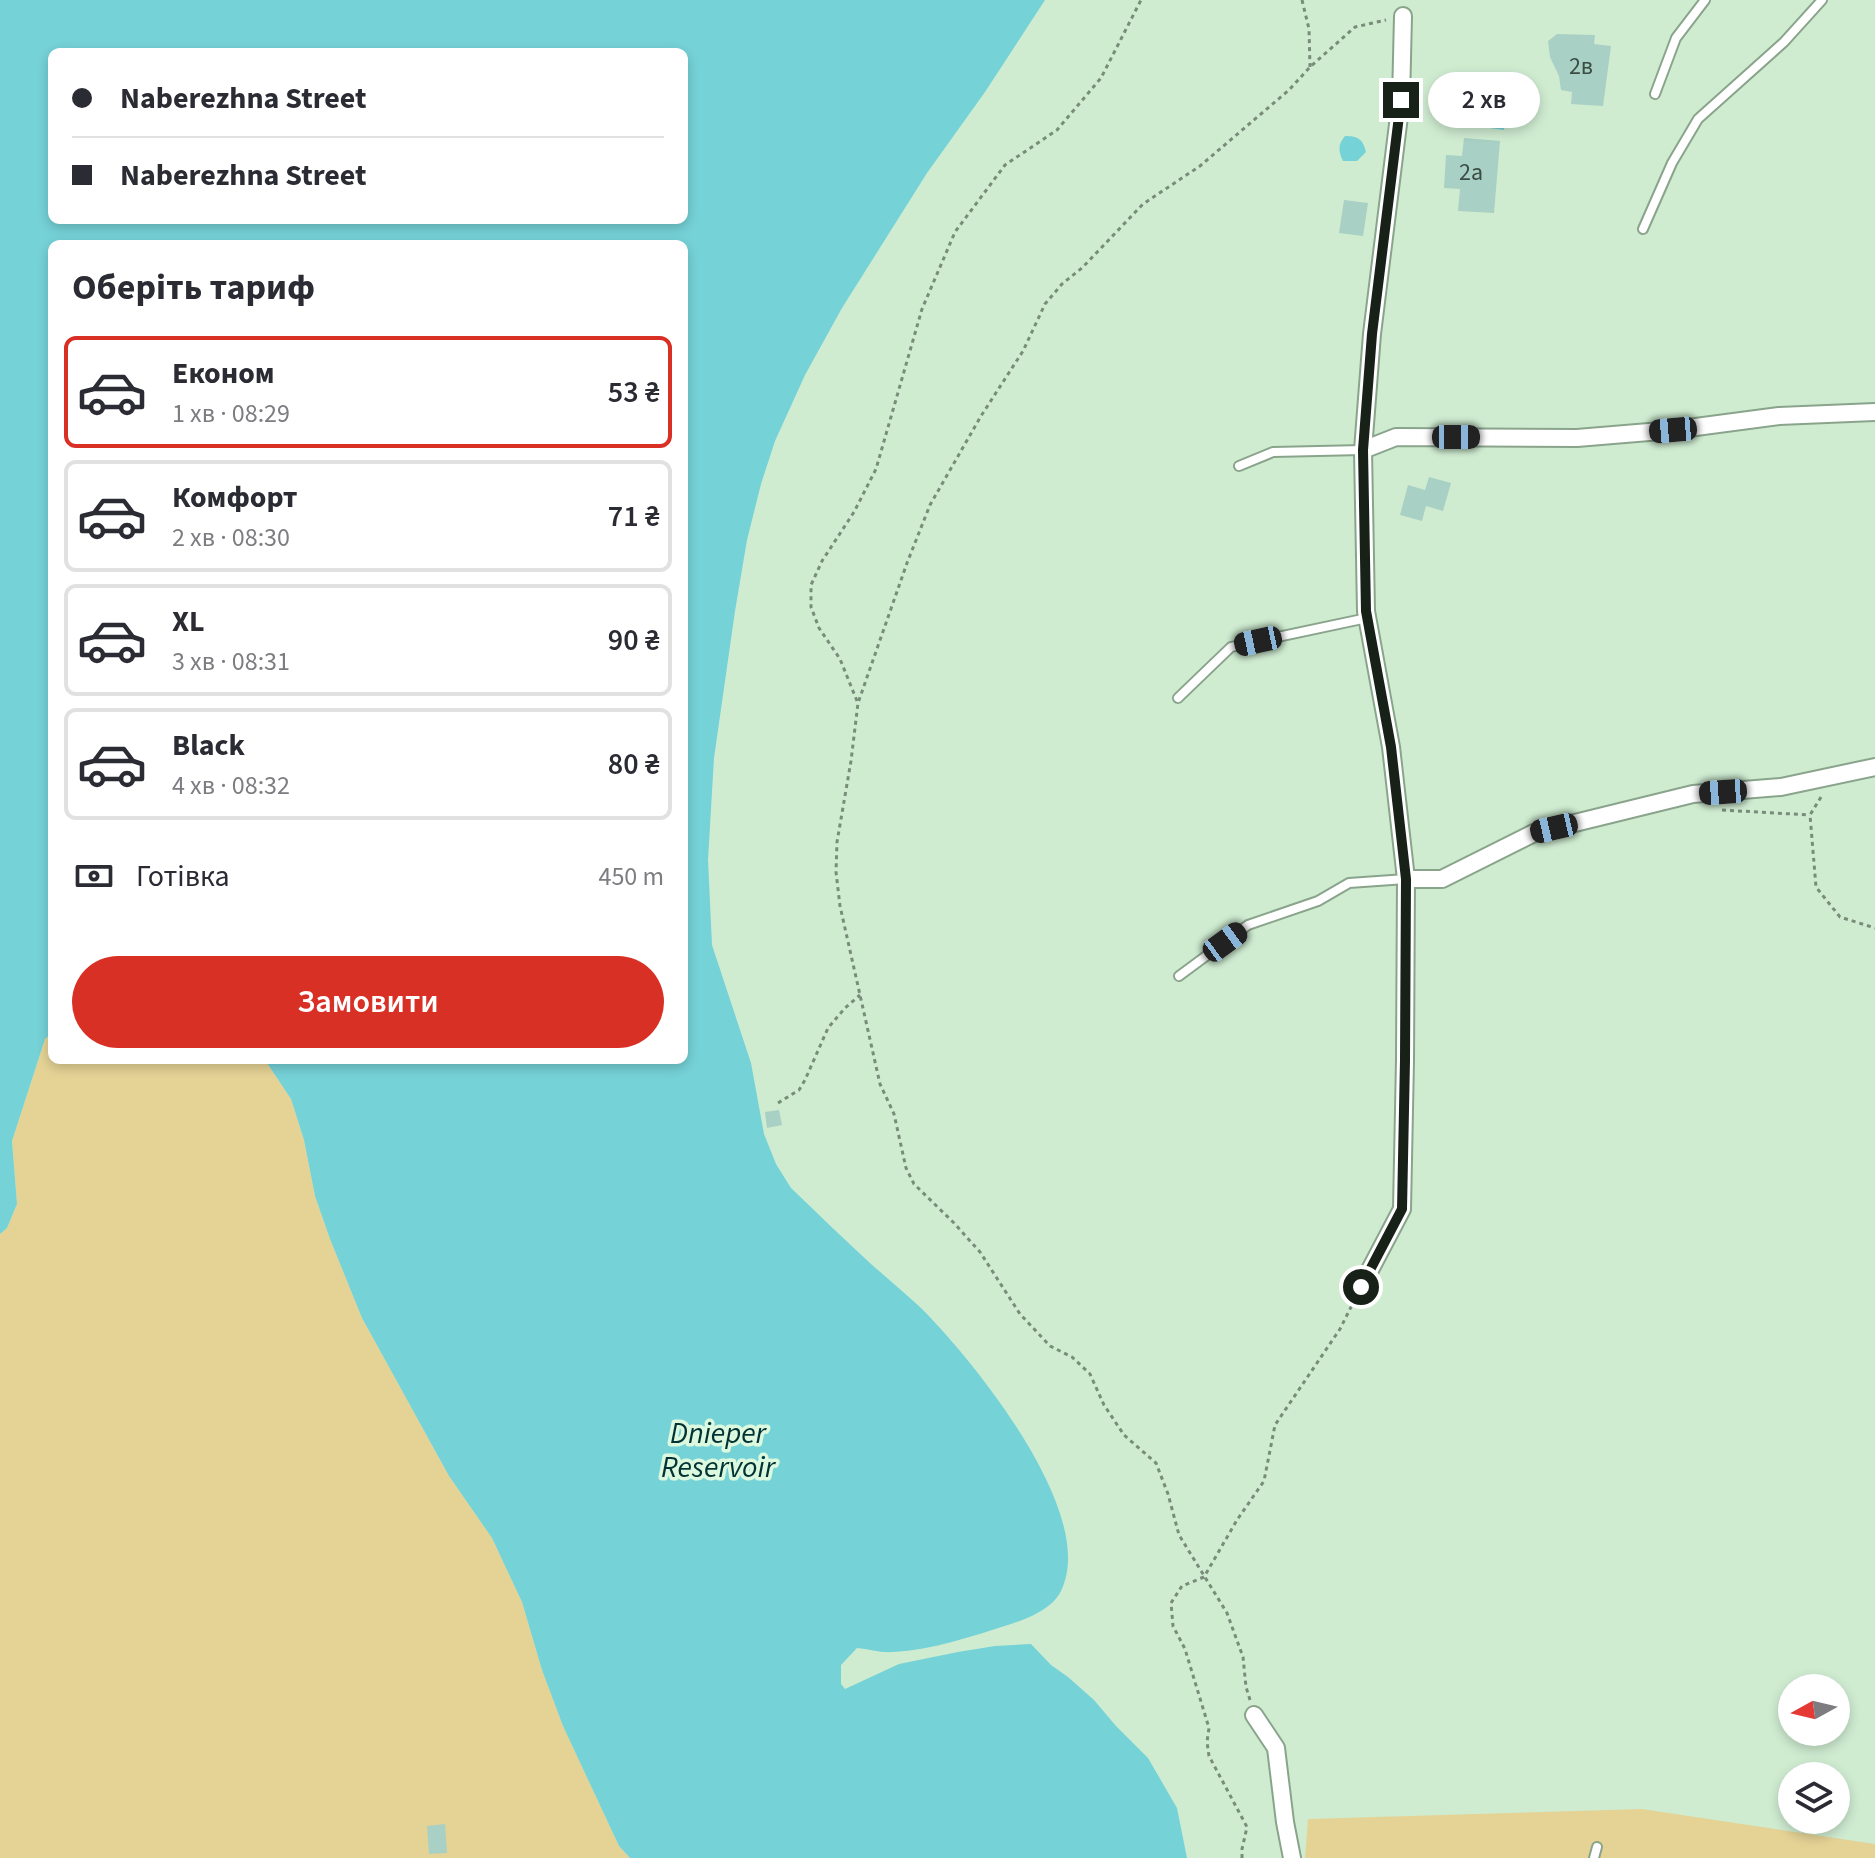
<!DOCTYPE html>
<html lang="uk">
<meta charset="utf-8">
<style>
body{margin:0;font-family:"Source Sans 3",sans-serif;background:#f2f2f3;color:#2b2b33;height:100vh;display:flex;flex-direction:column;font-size:30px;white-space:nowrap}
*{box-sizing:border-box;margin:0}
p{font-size:26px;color:#7c7c81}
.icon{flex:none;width:44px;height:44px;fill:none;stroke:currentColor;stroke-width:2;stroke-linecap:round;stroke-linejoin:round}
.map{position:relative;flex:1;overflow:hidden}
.details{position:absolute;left:48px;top:240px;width:640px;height:824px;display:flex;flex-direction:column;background:#fff;border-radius:12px;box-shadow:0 4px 12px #0003}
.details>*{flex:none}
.guide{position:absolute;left:48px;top:48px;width:640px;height:176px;border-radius:12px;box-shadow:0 4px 12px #0003;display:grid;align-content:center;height:176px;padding:0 24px;background:#fff}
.needle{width:52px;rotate:262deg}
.controls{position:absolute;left:1778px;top:1674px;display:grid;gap:16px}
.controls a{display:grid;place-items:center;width:72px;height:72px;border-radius:50%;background:#fff;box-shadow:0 4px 12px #0003;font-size:40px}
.end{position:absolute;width:36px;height:36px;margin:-18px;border:10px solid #172118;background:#fff;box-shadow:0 0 0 4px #fff}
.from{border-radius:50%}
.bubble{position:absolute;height:56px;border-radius:28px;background:#fff;box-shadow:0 4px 12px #0003;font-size:26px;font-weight:600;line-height:56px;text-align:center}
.car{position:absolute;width:24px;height:48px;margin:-24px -12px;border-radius:10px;box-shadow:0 0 6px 2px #0007;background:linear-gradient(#222 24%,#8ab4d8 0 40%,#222 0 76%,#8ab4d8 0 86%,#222 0)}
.guide b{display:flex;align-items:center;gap:28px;height:76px;font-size:30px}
.guide b+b{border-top:2px solid #e1e1e2}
.guide i{width:20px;height:20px;background:#2b2b33}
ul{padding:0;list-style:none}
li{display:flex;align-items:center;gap:24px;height:112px;margin:0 16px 12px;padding:0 8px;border:4px solid #e1e1e2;border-radius:12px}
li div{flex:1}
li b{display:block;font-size:30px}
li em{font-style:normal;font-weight:600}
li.active{border-color:#d93025}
li>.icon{width:72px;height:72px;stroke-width:1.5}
h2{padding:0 24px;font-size:36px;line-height:96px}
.pay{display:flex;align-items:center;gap:20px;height:88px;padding:0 24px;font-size:30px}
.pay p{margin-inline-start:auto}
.action{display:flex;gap:16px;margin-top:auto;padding:16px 24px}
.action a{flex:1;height:92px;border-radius:48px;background:#d93025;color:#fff;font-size:32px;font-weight:600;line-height:92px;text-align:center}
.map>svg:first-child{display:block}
</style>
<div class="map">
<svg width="1875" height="1858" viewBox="0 0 1875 1858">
<rect width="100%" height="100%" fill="#cfecd1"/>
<path fill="#e5d396" d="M 52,1033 L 52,1060 L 265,1060 L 291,1099 L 304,1140 L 315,1196 L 330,1239 L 362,1318 L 449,1476 L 492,1538 L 522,1602 L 542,1670 L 563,1726 L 619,1846 L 630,1858 L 0,1858 L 0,1234 L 7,1228 L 17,1204 L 12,1141 L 45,1039 Z
M 1642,1809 L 1875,1844 L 1875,1858 L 1305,1858 L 1308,1819 Z"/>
<path fill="#75d2d7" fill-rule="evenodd" d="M 0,0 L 1045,0 L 985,92 L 927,173 L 842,308 L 805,375 L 775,441 L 761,484 L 747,540 L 735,611 L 714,758 L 708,860 L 712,945 L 751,1063 L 764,1134 L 776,1164 L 791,1188 C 818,1214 844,1239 871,1264 C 888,1279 905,1293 921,1308 C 973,1360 1099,1514 1061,1591 C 1052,1609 1029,1618 1011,1624 C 973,1636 933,1650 893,1652 C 881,1653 869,1649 857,1648 L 841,1665 L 841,1684 L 845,1689 L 899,1664 L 958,1652 L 995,1646 L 1031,1644 L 1051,1665 L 1068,1677 L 1094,1700 L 1116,1726 L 1148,1758 L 1177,1808 L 1187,1858 L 630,1858 L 619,1846 L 563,1726 L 542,1670 L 522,1602 L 492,1538 L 449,1476 L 362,1318 L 330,1239 L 315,1196 L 304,1140 L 291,1099 L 265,1060 L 684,1060 L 684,244 L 52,244 L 52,1033 L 45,1039 L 12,1141 L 17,1204 L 7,1228 L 0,1234 ZM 684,52 L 684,220 L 52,220 L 52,52 Z
M 1470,111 L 1506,116 L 1504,130 L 1468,125 Z
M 1345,136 C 1358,136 1363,139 1366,152 L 1357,161 L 1343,161 C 1338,151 1338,144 1345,136 Z"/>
<path fill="#a8d0c4" d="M 1557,34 L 1595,35 L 1594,44 L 1611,46 L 1603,106 L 1571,104 L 1572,92 L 1561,90 L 1559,76 L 1550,57 L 1548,41 Z
M 1464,138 L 1500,141 L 1494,213 L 1458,211 L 1460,189 L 1444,188 L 1446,155 L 1462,156 Z
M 1344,200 L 1368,203 L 1363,236 L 1339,233 Z
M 1429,477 L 1451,483 L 1443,511 L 1426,506 L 1422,521 L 1400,515 L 1408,485 L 1425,490 Z
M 779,1110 L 782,1125 L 767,1128 L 765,1112 Z
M 445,1824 L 447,1853 L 429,1854 L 427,1826 Z"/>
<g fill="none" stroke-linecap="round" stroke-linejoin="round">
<g stroke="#8aa48c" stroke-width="12">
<path id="service" d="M 1655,94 L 1676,38 L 1705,0
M 1643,229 L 1672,163 L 1698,119 L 1784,42 L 1822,0
M 1239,466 L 1273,452 L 1363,450
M 1178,698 L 1231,647 L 1367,618
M 1179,976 L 1248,925 L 1318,901 L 1349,883 L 1406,879
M 1594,1858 L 1597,1847"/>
</g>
<g stroke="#8aa48c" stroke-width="20">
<path id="minor" d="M 1363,450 L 1396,437 L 1577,438 L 1673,430 L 1779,416 L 1875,412
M 1406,879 L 1442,879 L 1534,833 L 1693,794 L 1781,787 L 1875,767
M 1361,1287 L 1402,1209 L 1405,1060 L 1406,879 L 1391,747 L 1366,611 L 1363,450 L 1372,334 L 1401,100 L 1403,16
M 1254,1715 L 1276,1748 L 1285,1822 L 1292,1858"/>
</g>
<path stroke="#788c79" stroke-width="3" stroke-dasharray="4 4" stroke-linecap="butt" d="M 1302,0 L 1309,29 L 1310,67
M 857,701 L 840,659 L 819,628 L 811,607 L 811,585 L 822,561 L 854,512 L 876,469 L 922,309 L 955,232 L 1005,165 L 1057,130 L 1101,78 L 1141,0
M 1821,797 L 1810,815 L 1816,887 L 1840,917 L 1875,928
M 1722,810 L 1810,815
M 778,1103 L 799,1090 L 805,1080 L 828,1028 L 845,1008 L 860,995
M 1250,1700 L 1246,1687 L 1243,1657 L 1227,1613 L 1179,1535 L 1168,1494 L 1156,1463 L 1124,1435 L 1104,1405 L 1090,1374 L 1072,1357 L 1050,1346 L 1020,1314 L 980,1252 L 954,1223 L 914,1184 L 906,1168 L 894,1114 L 880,1084 L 840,906 L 836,872 L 837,842 L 851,761 L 858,703 L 907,563 L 930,505 L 981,416 L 1023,351 L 1045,304 L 1062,284 L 1082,268 L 1143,204 L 1200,166 L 1289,90 L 1310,67 L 1355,27 L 1386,20
M 1242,1858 L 1242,1849 L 1247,1827 L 1209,1756 L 1207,1742 L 1209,1728 L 1185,1649 L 1173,1626 L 1171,1603 L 1182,1586 L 1204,1577 L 1237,1520 L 1264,1481 L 1275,1425 L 1340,1329 L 1353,1303"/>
<use href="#service" stroke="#fff" stroke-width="8"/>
<use href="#minor" stroke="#fff" stroke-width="16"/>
</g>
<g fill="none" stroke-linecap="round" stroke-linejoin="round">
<path stroke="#172118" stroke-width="10" d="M 1361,1287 L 1402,1209 L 1405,1060 L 1406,879 L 1391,747 L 1366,611 L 1363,450 L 1372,334 L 1401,100"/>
</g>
<g text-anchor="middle" stroke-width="7" stroke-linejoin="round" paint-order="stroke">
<g font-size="24" fill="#3b4d43">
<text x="1581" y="74">2в</text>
<text x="1471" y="180">2а</text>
</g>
<g font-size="30" font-style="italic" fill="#023234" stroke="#dcf9df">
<text x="718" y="1443">Dnieper<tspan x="718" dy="34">Reservoir</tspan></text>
</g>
</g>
</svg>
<div class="controls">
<a><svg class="needle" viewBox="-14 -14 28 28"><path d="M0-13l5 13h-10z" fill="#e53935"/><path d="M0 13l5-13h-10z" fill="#7c7c81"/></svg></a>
<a><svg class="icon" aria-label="layers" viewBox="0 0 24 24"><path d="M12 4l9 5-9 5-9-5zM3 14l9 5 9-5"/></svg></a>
</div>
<i class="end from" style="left:1361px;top:1287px"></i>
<i class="end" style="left:1401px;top:100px"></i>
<div class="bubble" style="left:1428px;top:72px;width:112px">2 хв</div>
<i class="car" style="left:1673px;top:430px;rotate:265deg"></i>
<i class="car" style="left:1456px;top:437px;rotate:90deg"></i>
<i class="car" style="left:1258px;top:641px;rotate:258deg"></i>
<i class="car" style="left:1723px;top:792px;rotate:266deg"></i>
<i class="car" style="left:1554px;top:828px;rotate:257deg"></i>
<i class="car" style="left:1225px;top:942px;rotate:54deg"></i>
<div class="guide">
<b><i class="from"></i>Naberezhna Street</b>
<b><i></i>Naberezhna Street</b>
</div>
<section class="details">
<h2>Оберіть тариф</h2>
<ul>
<li class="active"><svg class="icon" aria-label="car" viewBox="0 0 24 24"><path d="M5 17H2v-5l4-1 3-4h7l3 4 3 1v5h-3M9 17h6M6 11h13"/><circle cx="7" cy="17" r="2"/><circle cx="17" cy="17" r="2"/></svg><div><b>Економ</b><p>1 хв · 08:29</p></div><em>53 ₴</em></li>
<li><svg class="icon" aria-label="car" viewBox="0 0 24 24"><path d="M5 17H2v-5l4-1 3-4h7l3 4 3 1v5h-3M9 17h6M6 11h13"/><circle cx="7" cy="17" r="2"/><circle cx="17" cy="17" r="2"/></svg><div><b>Комфорт</b><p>2 хв · 08:30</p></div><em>71 ₴</em></li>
<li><svg class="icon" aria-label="car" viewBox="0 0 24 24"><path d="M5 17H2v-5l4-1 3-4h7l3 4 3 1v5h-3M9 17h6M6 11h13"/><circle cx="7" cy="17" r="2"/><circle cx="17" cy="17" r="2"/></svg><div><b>XL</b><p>3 хв · 08:31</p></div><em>90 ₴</em></li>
<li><svg class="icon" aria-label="car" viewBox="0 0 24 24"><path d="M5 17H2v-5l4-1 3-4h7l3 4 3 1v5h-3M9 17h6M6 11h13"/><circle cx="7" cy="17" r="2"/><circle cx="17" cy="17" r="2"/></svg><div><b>Black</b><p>4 хв · 08:32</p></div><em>80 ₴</em></li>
</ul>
<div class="pay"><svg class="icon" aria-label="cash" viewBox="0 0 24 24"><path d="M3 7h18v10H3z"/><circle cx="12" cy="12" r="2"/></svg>Готівка<p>450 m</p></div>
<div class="action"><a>Замовити</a></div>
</section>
</div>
